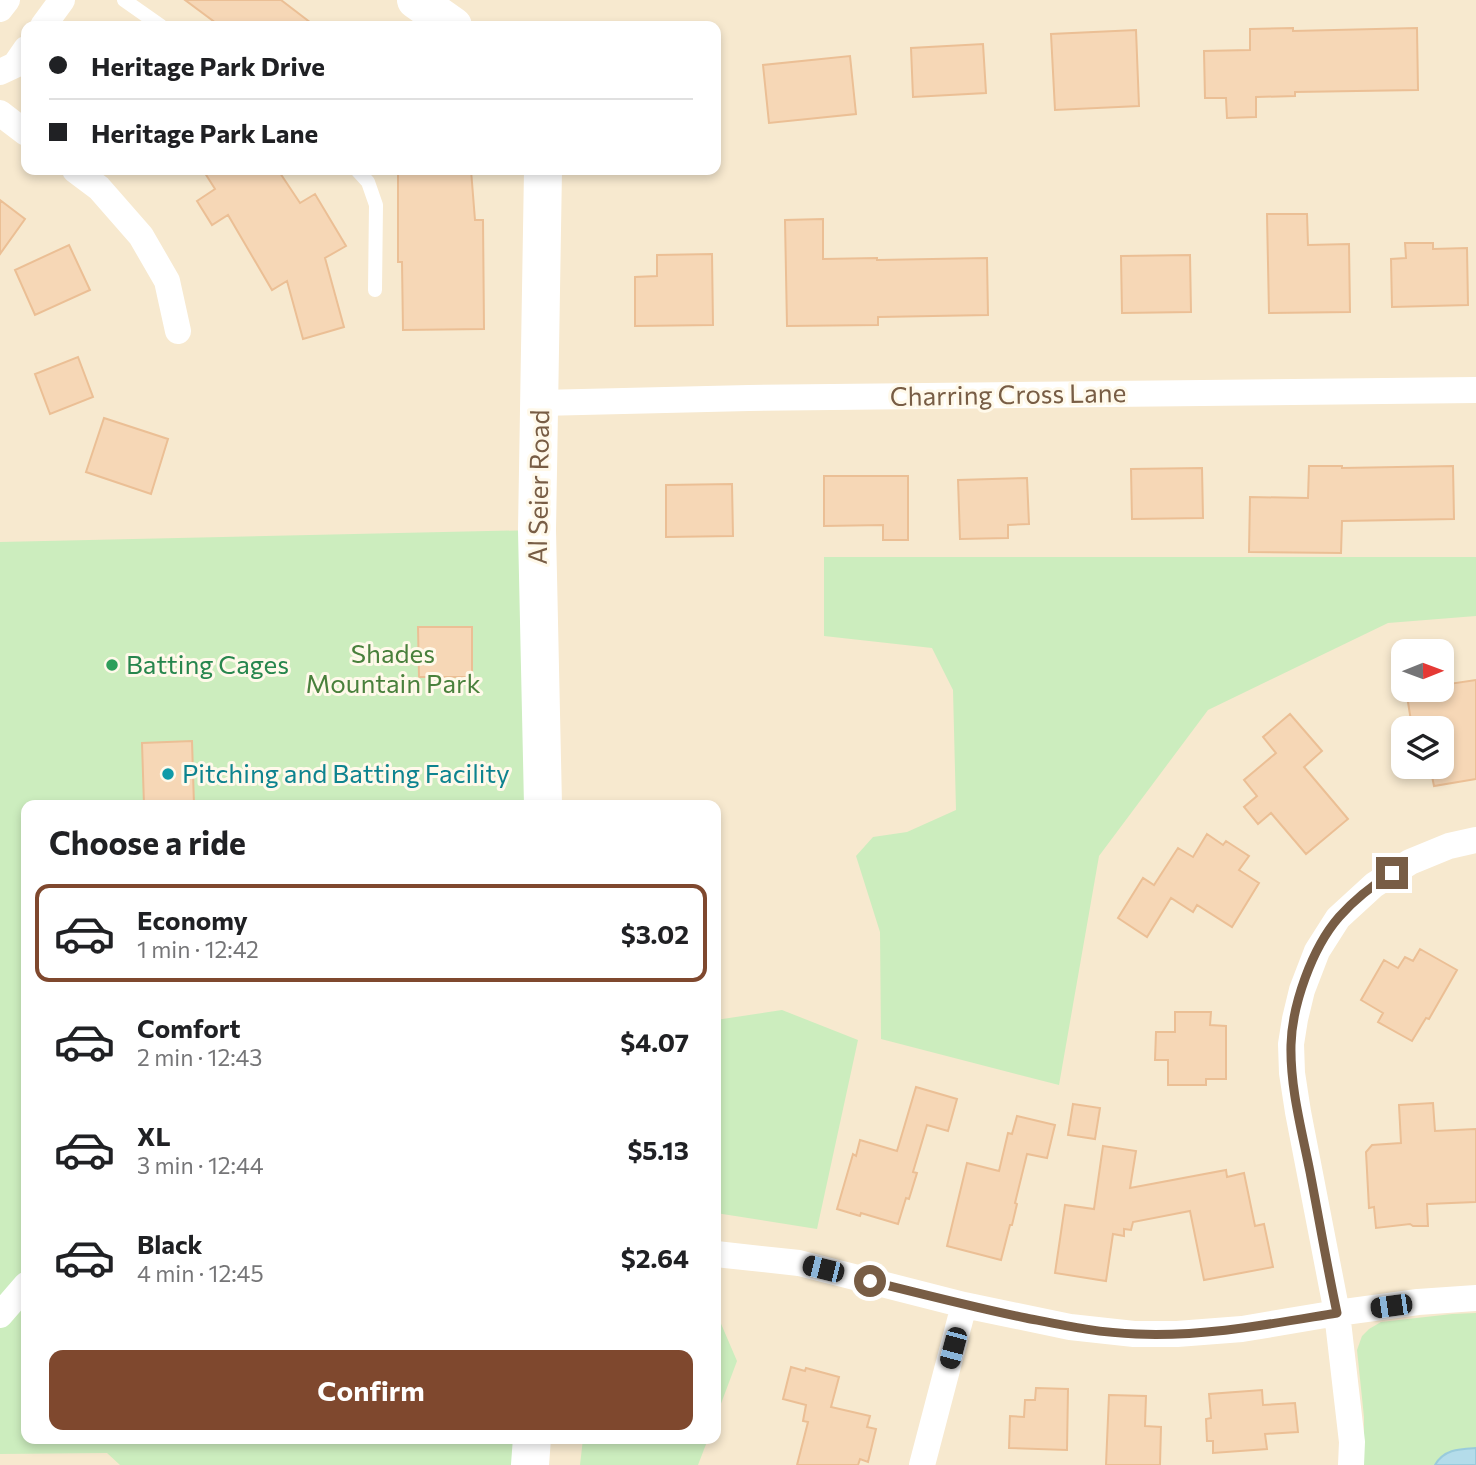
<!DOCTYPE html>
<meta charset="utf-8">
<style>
body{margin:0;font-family:Commissioner,sans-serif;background:#f2f2f2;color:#202124;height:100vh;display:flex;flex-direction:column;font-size:26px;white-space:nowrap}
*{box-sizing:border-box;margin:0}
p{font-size:23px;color:#757577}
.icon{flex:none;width:38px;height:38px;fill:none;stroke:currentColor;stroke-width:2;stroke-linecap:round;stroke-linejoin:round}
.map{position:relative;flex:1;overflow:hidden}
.sheet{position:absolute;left:21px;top:800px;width:700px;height:644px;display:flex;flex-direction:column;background:#fff;border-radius:14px;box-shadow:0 4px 10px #0003}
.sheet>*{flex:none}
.hud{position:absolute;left:21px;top:21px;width:700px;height:154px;border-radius:14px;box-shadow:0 4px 10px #0003;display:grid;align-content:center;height:154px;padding:0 28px;background:#fff}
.needle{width:46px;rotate:89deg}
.tools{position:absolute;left:1391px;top:639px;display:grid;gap:14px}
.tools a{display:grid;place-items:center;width:63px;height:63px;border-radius:14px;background:#fff;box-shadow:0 4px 10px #0003;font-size:35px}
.end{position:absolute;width:32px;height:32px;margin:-16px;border:9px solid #785d45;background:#fff;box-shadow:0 0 0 4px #fff}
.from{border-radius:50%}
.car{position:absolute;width:21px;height:42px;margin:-21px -10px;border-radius:9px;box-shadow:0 0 5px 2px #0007;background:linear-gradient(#222 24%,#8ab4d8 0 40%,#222 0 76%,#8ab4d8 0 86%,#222 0)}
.hud b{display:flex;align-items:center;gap:24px;height:66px;font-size:26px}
.hud b+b{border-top:2px solid #e0e0e0}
.hud i{width:18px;height:18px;background:#202124}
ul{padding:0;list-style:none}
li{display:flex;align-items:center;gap:21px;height:98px;margin:0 14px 10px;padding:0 14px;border:4px solid transparent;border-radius:14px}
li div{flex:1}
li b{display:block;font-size:26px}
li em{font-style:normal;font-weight:700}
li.active{border-color:#7f482e}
li>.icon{width:63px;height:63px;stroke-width:1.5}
h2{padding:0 28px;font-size:32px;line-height:84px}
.action{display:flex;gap:14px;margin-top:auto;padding:14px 28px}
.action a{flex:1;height:80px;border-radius:14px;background:#7f482e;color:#fff;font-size:28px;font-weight:700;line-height:80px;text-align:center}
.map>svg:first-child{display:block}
</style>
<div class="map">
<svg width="1476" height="1465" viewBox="0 0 1476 1465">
<rect width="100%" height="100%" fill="#fef6e1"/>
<path fill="#f7e9cf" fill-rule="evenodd" d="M 0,0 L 1476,0 L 1476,1465 L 0,1465 ZM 26,26 L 716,26 L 716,170 L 26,170 ZM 1404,651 L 1442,651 L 1442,690 L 1404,690 ZM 1404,728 L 1442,728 L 1442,766 L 1404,766 ZM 26,805 L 716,805 L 716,1438 L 26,1438 Z"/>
<path fill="#ccedbe" d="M 537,530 L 534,805 L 26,805 L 26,1438 L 526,1439 L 525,1465 L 120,1465 L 107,1453 L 0,1454 L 0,542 Z
M 824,557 L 1476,557 L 1476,616 L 1388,623 L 1208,710 L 1099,856 L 1059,1085 L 881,1039 L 880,932 L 856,856 L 873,837 L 907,832 L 956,810 L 953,690 L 932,648 L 824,636 Z
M 782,1010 L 858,1040 L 817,1229 L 716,1213 L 716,1020 Z
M 716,1312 L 737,1361 L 716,1417 Z
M 1476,1313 L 1476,1465 L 1364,1465 L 1364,1417 L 1357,1350 L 1362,1336 L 1369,1329 L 1381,1322 L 1452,1314 Z
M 583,1439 L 583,1438 L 708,1439 L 698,1465 L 580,1465 Z"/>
<path fill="#b4dcea" stroke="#99cbdc" stroke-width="2" d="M 1476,1448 L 1476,1465 L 1435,1465 C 1444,1449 1460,1449 1476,1448 Z"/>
<path fill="#f6d7b6" stroke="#ebbf95" stroke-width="2" d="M 185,0 L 281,0 L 315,26 L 220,26 Z
M 1293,28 L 1293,31 L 1417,28 L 1418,90 L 1295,92 L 1295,96 L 1256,97 L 1256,117 L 1227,118 L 1226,98 L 1205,98 L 1204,51 L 1250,50 L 1250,29 Z
M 1136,30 L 1139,106 L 1055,110 L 1051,34 Z
M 983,44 L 986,93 L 913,97 L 911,48 Z
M 850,56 L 856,114 L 769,123 L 763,65 Z
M 203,170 L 278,170 L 300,203 L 315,194 L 346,246 L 325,258 L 344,327 L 303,339 L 287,281 L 272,290 L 228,215 L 212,225 L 197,201 L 215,189 Z
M 398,170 L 471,170 L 475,220 L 483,220 L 484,329 L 403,330 L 402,262 L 398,262 Z
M 0,200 L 25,219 L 0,254 Z
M 1267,214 L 1307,214 L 1308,245 L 1349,244 L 1350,312 L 1269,313 Z
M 823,219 L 823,259 L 877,258 L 877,260 L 987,258 L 988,315 L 878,317 L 878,325 L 787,326 L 785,220 Z
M 1405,243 L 1433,243 L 1433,249 L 1467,248 L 1468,305 L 1392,307 L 1391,259 L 1406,258 Z
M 69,245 L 90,290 L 35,315 L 15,270 Z
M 712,254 L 713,325 L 635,326 L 635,277 L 657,276 L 657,255 Z
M 1190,255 L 1191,312 L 1122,313 L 1121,256 Z
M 78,357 L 93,397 L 50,414 L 35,374 Z
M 104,418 L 168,439 L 151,494 L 86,472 Z
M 1309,466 L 1342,466 L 1342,468 L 1453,466 L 1454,519 L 1342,521 L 1341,553 L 1249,552 L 1250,497 L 1308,498 Z
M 1202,468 L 1203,518 L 1132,519 L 1131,469 Z
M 824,476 L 908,476 L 908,540 L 883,540 L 883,525 L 824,526 Z
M 1027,478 L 1029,524 L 1008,525 L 1008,538 L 960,539 L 958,480 Z
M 732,484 L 733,536 L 666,537 L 666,485 Z
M 418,627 L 472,627 L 472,677 L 419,677 Z
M 1476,680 L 1476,779 L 1434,786 L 1430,766 L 1442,766 L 1442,728 L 1424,728 L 1424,725 L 1412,727 L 1406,690 L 1442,690 L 1442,685 Z
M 1290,714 L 1322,751 L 1304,767 L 1348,819 L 1306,854 L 1271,813 L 1258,824 L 1244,807 L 1257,796 L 1244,780 L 1276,753 L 1263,737 Z
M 192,741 L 194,805 L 144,805 L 142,743 Z
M 1207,834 L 1223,845 L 1226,841 L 1249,856 L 1239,870 L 1259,883 L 1232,927 L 1197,905 L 1193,912 L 1171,898 L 1147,937 L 1118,918 L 1143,878 L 1154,885 L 1178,848 L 1193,857 Z
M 1420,949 L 1457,970 L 1429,1019 L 1426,1018 L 1412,1041 L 1378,1022 L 1383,1013 L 1361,1000 L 1384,960 L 1398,968 L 1405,957 L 1413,961 Z
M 1175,1012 L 1211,1012 L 1210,1025 L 1226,1026 L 1226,1079 L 1206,1079 L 1206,1085 L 1168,1085 L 1168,1060 L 1155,1060 L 1156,1032 L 1175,1032 Z
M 916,1087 L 957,1099 L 948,1131 L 927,1125 L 913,1172 L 917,1173 L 909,1199 L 906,1198 L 898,1224 L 861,1213 L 860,1216 L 837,1209 L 853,1154 L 856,1156 L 860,1140 L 897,1151 Z
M 1433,1103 L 1435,1131 L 1476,1129 L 1476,1202 L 1427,1204 L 1428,1226 L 1413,1226 L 1410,1224 L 1376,1228 L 1374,1207 L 1369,1208 L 1366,1152 L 1372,1145 L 1401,1143 L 1399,1105 Z
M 1073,1104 L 1100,1108 L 1095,1139 L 1068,1135 Z
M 1017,1116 L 1055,1125 L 1047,1158 L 1027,1154 L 1015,1203 L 1017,1204 L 1012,1225 L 1010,1225 L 1001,1260 L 947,1246 L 967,1163 L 999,1171 L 1008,1133 L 1012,1134 Z
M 1103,1146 L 1136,1151 L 1130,1188 L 1226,1170 L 1227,1177 L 1244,1173 L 1255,1226 L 1264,1224 L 1273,1267 L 1204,1280 L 1190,1211 L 1133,1222 L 1131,1230 L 1124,1229 L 1124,1236 L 1113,1234 L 1106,1281 L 1055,1273 L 1065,1205 L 1094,1209 Z
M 791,1367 L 805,1371 L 806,1368 L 839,1377 L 831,1407 L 870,1416 L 867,1427 L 876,1429 L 868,1462 L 860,1459 L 858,1465 L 797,1465 L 808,1422 L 803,1421 L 806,1405 L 783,1399 Z
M 1036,1388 L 1068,1389 L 1067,1450 L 1009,1448 L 1010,1416 L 1024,1417 L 1025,1400 L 1035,1400 Z
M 1262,1390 L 1263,1405 L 1295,1403 L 1298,1432 L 1265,1434 L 1267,1449 L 1213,1453 L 1213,1441 L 1207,1441 L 1206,1419 L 1211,1418 L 1209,1394 Z
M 1109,1395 L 1146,1396 L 1145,1426 L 1161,1427 L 1160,1465 L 1106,1465 Z"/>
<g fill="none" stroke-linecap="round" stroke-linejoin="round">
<path stroke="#fff" stroke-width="14" d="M 124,0 L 161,26
M 357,170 L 368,182 L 376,205 L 375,290"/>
<path stroke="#fff" stroke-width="26" d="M 0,9 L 7,0
M 43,26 L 62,0
M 0,72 L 15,65 L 26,49
M 0,113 L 26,133
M 75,170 L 99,188 L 141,236 L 167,281 L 178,331
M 540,403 L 749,398 L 1476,390
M 716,1254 L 799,1263 L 964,1305 L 1070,1327 L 1134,1334 L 1177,1334 L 1242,1329 L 1337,1313 L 1418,1302 L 1476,1298
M 0,1315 L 26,1285
M 922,1465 L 964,1305
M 1351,1465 L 1352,1442 L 1337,1313 L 1298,1112 L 1292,1073 L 1291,1044 L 1295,1019 L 1302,990 L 1317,951 L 1338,918 L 1374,885 L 1410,862 L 1449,846 L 1476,840"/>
<path stroke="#fff" stroke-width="38" d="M 416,0 L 453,26
M 543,805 L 537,530 L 543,170
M 530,1465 L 532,1438"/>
</g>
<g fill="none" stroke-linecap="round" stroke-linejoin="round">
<path stroke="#785d45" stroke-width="9" d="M 870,1281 C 922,1294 973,1307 1026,1318 C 1062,1325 1099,1333 1136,1334 C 1204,1337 1270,1324 1337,1313 C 1327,1266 1319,1219 1310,1172 C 1302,1131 1290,1088 1291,1045 C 1292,1005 1312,948 1339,917 C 1354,900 1373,885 1392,873"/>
</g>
<circle fill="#2e9e5b" stroke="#fff9ea" stroke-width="2.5" cx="112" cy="665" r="7"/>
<circle fill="#0f9aa8" stroke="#fff9ea" stroke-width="2.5" cx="168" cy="774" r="7"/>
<g text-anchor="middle" stroke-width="6" stroke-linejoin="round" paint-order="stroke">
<g font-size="26" fill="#785d45" stroke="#fff9ea">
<text transform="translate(1008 395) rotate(-1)" y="9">Charring Cross Lane</text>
<text transform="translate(539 487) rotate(-89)" y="9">Al Seier Road</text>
</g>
<g font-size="26" fill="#49803c" stroke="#fff9ea">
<text x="393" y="663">Shades<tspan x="393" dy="30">Mountain Park</tspan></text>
</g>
<g font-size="26" fill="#27864d" stroke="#fff9ea" text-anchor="start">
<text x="126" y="674">Batting Cages</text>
</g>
<g font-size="26" fill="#0d838f" stroke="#fff9ea" text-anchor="start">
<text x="182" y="783">Pitching and Batting Facility</text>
</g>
</g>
</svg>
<div class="tools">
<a><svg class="needle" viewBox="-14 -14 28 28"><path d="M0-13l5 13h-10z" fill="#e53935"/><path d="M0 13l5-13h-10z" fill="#757577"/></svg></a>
<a><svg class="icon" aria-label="layers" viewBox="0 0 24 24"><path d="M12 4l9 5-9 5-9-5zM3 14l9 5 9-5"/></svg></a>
</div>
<i class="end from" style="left:870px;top:1281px"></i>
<i class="end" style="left:1392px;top:873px"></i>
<i class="car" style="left:823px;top:1269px;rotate:284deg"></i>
<i class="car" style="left:1391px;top:1306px;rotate:262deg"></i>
<i class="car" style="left:953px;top:1348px;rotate:195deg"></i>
<div class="hud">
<b><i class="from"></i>Heritage Park Drive</b>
<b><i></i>Heritage Park Lane</b>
</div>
<section class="sheet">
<h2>Choose a ride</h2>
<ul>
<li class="active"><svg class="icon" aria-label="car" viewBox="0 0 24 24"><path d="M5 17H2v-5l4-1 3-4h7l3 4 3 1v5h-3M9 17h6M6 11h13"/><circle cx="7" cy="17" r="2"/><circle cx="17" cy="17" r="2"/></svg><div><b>Economy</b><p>1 min · 12:42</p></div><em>$3.02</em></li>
<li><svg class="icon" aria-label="car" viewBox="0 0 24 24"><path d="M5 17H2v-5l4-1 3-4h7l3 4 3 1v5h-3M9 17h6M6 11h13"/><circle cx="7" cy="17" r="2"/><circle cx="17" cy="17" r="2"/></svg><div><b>Comfort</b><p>2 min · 12:43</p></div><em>$4.07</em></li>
<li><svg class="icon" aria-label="car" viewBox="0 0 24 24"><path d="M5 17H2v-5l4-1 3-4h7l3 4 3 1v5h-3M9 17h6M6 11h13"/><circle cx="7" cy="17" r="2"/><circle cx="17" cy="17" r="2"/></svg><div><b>XL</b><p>3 min · 12:44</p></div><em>$5.13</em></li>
<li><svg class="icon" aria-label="car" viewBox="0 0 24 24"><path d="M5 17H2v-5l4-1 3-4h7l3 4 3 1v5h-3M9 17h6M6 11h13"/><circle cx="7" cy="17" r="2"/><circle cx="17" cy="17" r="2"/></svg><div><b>Black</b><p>4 min · 12:45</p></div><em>$2.64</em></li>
</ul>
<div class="action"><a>Confirm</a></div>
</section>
</div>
